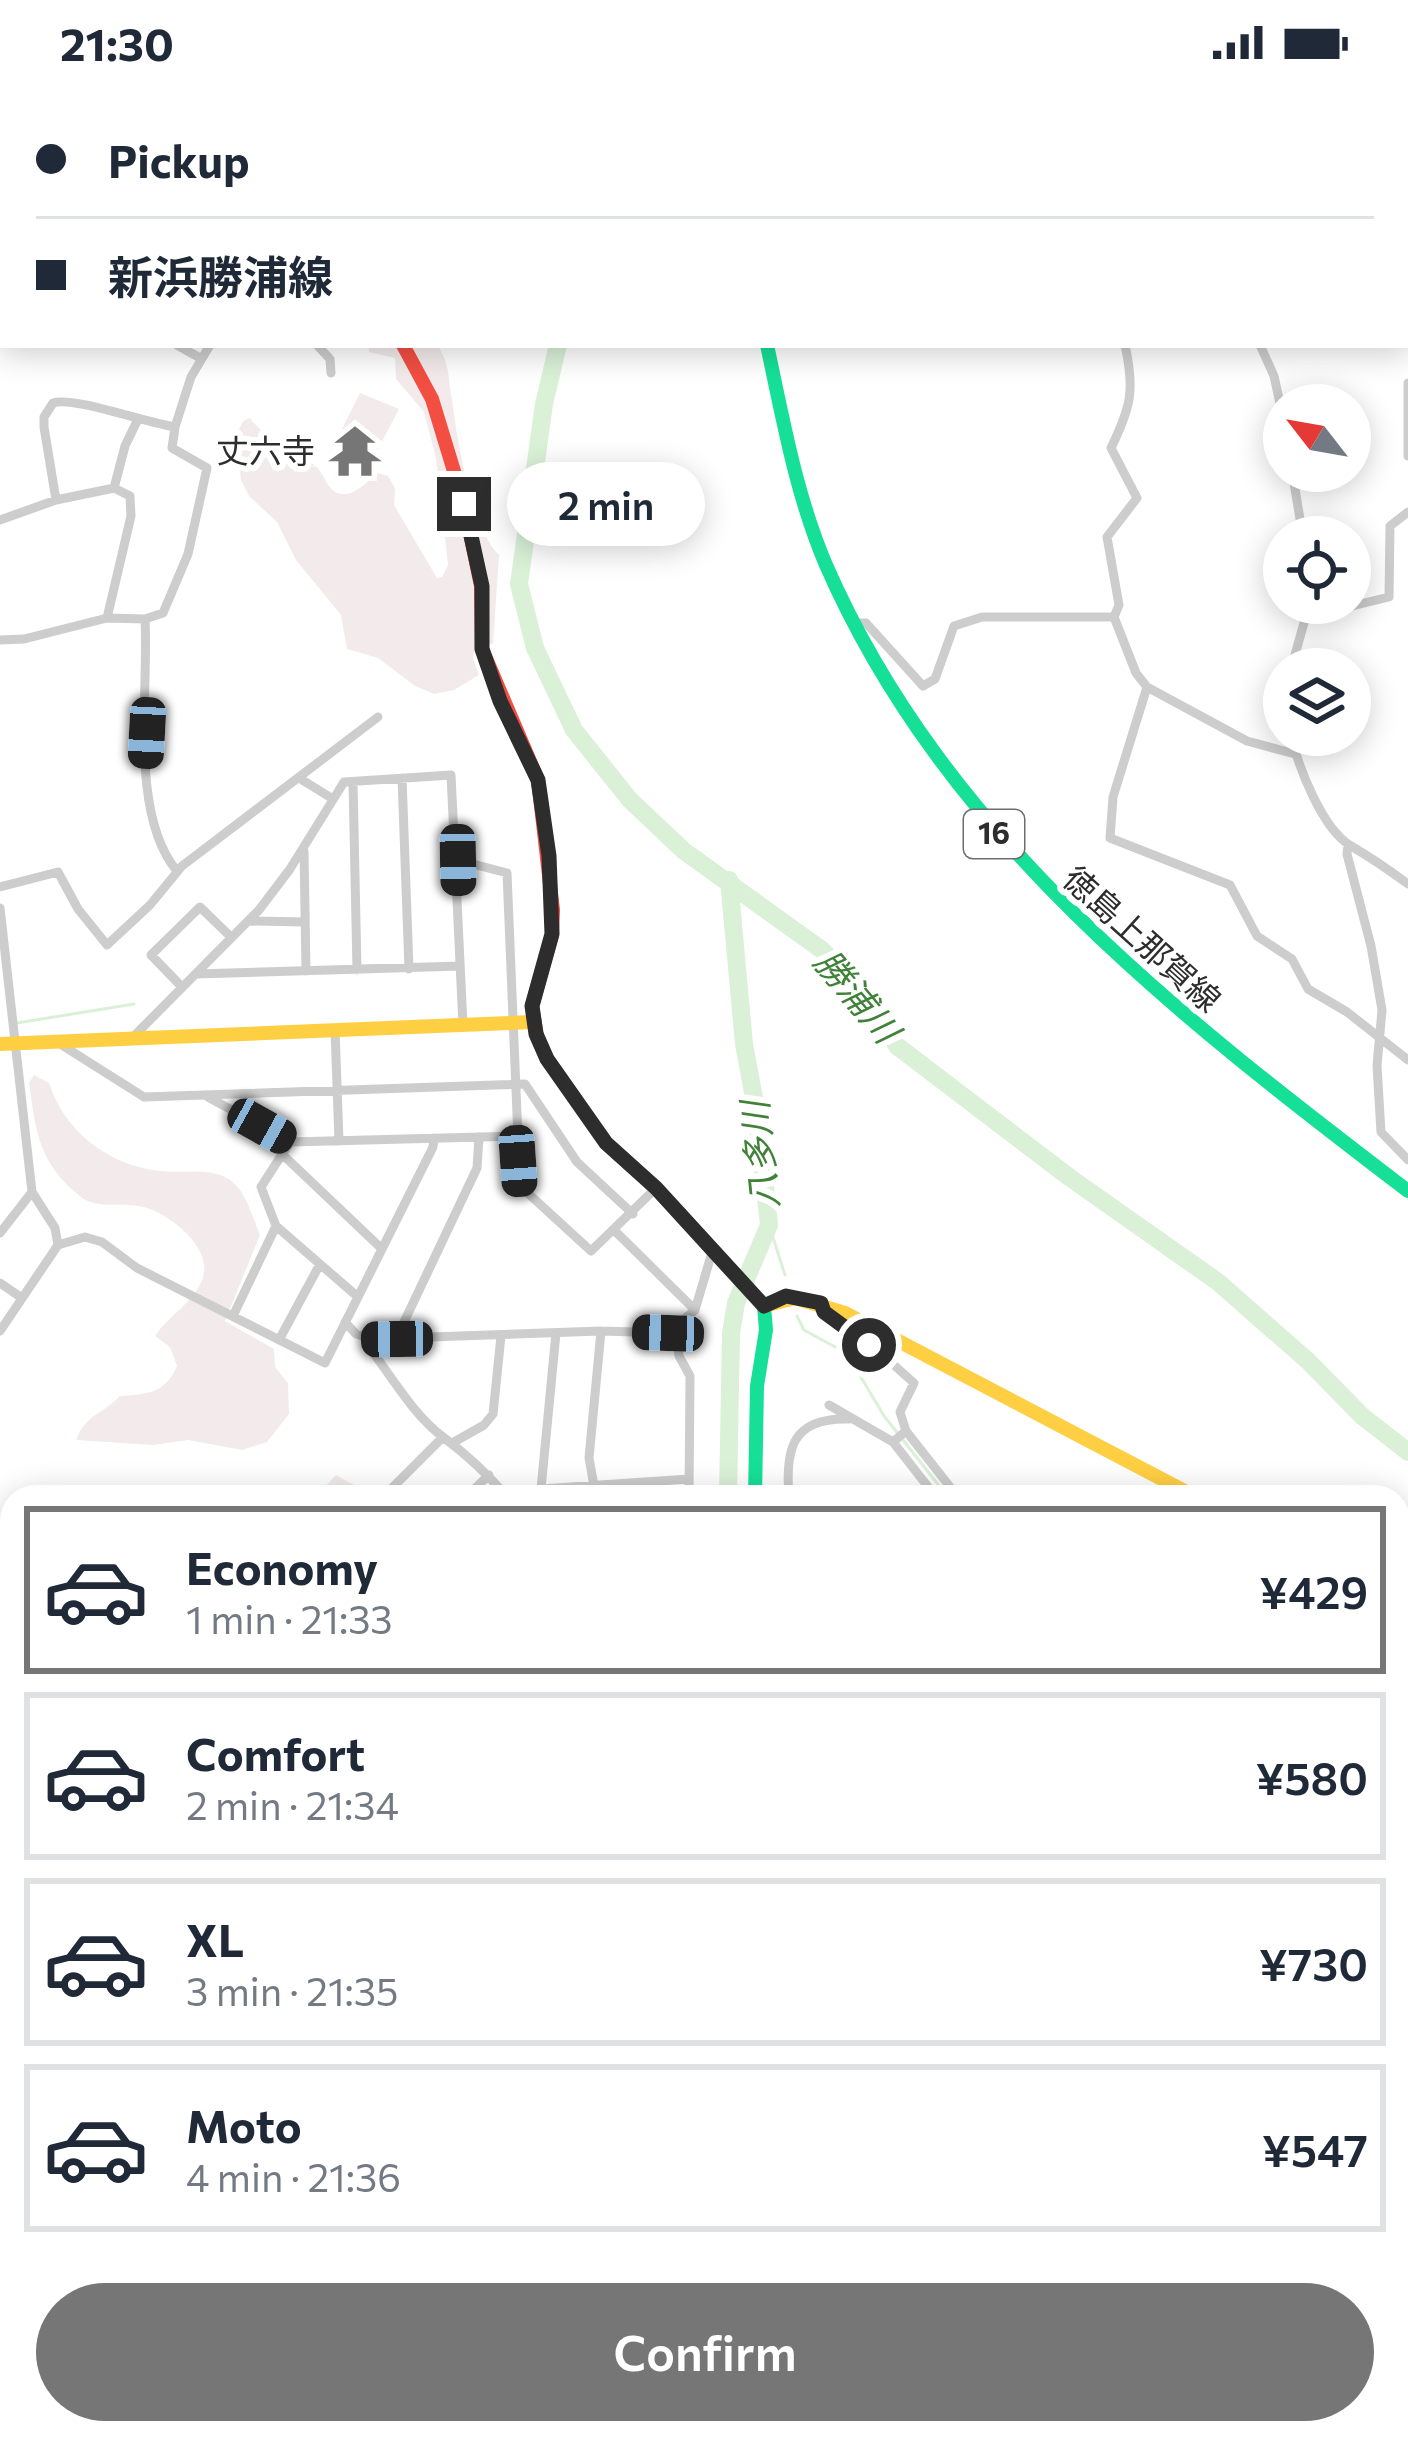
<!DOCTYPE html>
<meta charset="utf-8">
<style>
body{margin:0;font-family:Commissioner,"Noto Sans JP",sans-serif;background:#f2f2f3;color:#1f2937;height:100vh;display:flex;flex-direction:column;font-size:45px;white-space:nowrap}
*{box-sizing:border-box;margin:0}
p{font-size:39px;color:#747a83}
.icon{flex:none;width:66px;height:66px;fill:none;stroke:currentColor;stroke-width:2;stroke-linecap:round;stroke-linejoin:round}
.map{position:relative;flex:1;overflow:hidden}
.panel{position:absolute;left:0px;top:1401px;width:1410px;height:960px;display:flex;flex-direction:column;background:#fff;border-radius:36px 36px 0 0;box-shadow:0 6px 30px #0003}
.panel>*{flex:none}
.hud{position:absolute;left:0px;top:0px;width:1410px;height:264px;box-shadow:0 6px 30px #0003;display:grid;align-content:center;height:264px;padding:0 36px;background:#fff}
.needle{width:78px;rotate:301deg}
.controls{position:absolute;left:1263px;top:300px;display:grid;gap:24px}
.controls a{display:grid;place-items:center;width:108px;height:108px;border-radius:50%;background:#fff;box-shadow:0 6px 30px #0003;font-size:60px}
.end{position:absolute;width:54px;height:54px;margin:-27px;border:15px solid #2d2d2d;background:#fff;box-shadow:0 0 0 6px #fff}
.from{border-radius:50%}
.bubble{position:absolute;height:84px;border-radius:42px;background:#fff;box-shadow:0 6px 30px #0003;font-size:39px;font-weight:600;line-height:84px;text-align:center}
.car{position:absolute;width:36px;height:72px;margin:-36px -18px;border-radius:15px;box-shadow:0 0 9px 3px #0007;background:linear-gradient(#222 24%,#8ab4d8 0 40%,#222 0 76%,#8ab4d8 0 86%,#222 0)}
.hud b{display:flex;align-items:center;gap:42px;height:114px;font-size:45px}
.hud b+b{border-top:3px solid #e0e1e3}
.hud i{width:30px;height:30px;background:#1f2937}
ul{padding:21px 0 0;list-style:none}
li{display:flex;align-items:center;gap:36px;height:168px;margin:0 24px 18px;padding:0 12px;border:6px solid #e0e1e3;border-radius:0px}
li div{flex:1}
li b{display:block;font-size:45px}
li em{font-style:normal;font-weight:600}
li.on{border-color:#767676}
li>.icon{width:108px;height:108px;stroke-width:1.5}
.button{display:flex;gap:24px;margin-top:auto;padding:24px 36px}
.button a{flex:1;height:138px;border-radius:72px;background:#767676;color:#fff;font-size:48px;font-weight:600;line-height:138px;text-align:center}
.status{display:flex;justify-content:space-between;align-items:center;height:84px;padding:0 60px;background:#fff;direction:ltr}
.status svg{height:33px;fill:currentColor}
.map>svg:first-child{display:block}
</style>
<div class="status"><b>21:30</b><svg viewBox="0 0 49 12"><path d="M0 12V9h3v3zM5 12V6h3v6zM10 12V3h3v9zM15 12V0h3v12zM26 1h20v11H26zM47 4h2v5h-2z"/></svg></div>
<div class="map">
<svg width="1408" height="2361" viewBox="0 0 1408 2361">
<rect width="100%" height="100%" fill="#fff"/>
<path fill="#f3ebeb" d="M 368,261 L 437,261 C 450,279 448,294 452,315 C 457,355 471,444 499,471 L 493,560 L 476,558 L 473,574 L 479,591 L 454,606 L 434,610 L 415,602 L 378,574 L 347,565 L 341,531 L 296,476 L 277,438 L 249,412 L 241,396 L 236,352 L 243,337 L 250,334 C 268,359 310,372 319,386 C 327,396 329,411 346,410 C 356,410 370,395 378,389 L 388,392 L 395,404 L 394,421 L 437,494 L 442,493 L 448,481 L 436,374 L 424,328 L 396,295 L 395,274 L 369,268 Z
M 360,309 L 399,325 L 378,365 L 342,345 Z
M 34,991 L 49,999 C 64,1047 110,1083 162,1087 C 182,1089 210,1084 227,1094 C 246,1105 252,1132 260,1151 L 225,1237 L 274,1265 L 275,1283 L 288,1299 L 289,1330 L 267,1358 L 242,1366 L 188,1356 L 153,1361 L 76,1356 C 86,1330 103,1330 120,1312 C 149,1310 165,1309 177,1282 L 170,1263 L 155,1252 C 167,1233 194,1218 202,1196 C 215,1165 170,1130 144,1123 C 124,1118 98,1126 81,1113 C 39,1080 36,1049 29,999 Z
M 336,1391 L 376,1413 L 316,1413 Z
M 12,1477 L 12,1646 L 0,1645 L 0,1523 L 7,1522 C 0,1505 0,1496 7,1478 Z
M 0,1665 L 12,1667 L 12,1750 L 0,1738 Z
M 0,1876 L 12,1882 L 12,1925 L 0,1953 Z
M 0,1962 L 12,1976 L 12,2349 L 323,2349 L 307,2361 L 0,2361 Z
M 343,2349 L 414,2349 L 401,2361 L 338,2361 Z
M 859,2349 L 973,2349 L 969,2361 L 858,2361 L 863,2357 Z"/>
<g fill="none" stroke-linecap="round" stroke-linejoin="round">
<path stroke="#daf1d7" stroke-width="3" d="M 854,3 L 858,0
M 0,16 L 3,18
M 17,939 L 134,920
M 769,1141 L 785,1191
M 797,1232 L 804,1246 L 837,1264 L 852,1278 L 884,1332 L 948,1413
M 1398,1994 L 1408,2007"/>
<path stroke="#daf1d7" stroke-width="18" d="M 551,0 L 552,3
M 558,261 L 544,320 L 519,500 L 535,564 L 574,646 L 630,716 L 684,767 L 822,866 L 863,909 L 897,962 L 1069,1093 L 1218,1198 L 1308,1277 L 1362,1332 L 1408,1368
M 728,1413 L 731,1249 L 736,1219 L 769,1141 L 757,1030 L 744,960 L 729,796
M 991,2361 L 995,2349"/>
<path stroke="#cdcdcd" stroke-width="9" d="M 740,0 L 740,3
M 1090,0 L 1093,3
M 1201,0 L 1204,3
M 0,8 L 3,12
M 1407,36 L 1408,34
M 0,166 L 3,167
M 1407,212 L 1408,213
M 1407,236 L 1408,237
M 177,261 L 200,274
M 317,261 L 330,275 L 331,289
M 1260,261 L 1274,292 L 1284,338
M 1408,299 L 1408,372
M 1292,387 L 1303,453
M 56,416 L 44,343 L 44,333 L 53,319 C 72,312 147,339 175,343 L 191,293 L 210,261
M 0,436 L 56,416 L 114,404 L 125,362 L 138,335
M 1309,521 L 1352,522 L 1389,513 L 1390,442 L 1408,428
M 1114,533 L 1136,589 L 1147,603 L 1247,657 L 1295,670
M 107,534 L 131,432 L 130,412 L 114,404
M 145,535 C 149,608 129,730 177,787
M 854,539 L 866,539 L 923,602 L 935,595 L 954,542 L 982,533 L 1114,533 L 1119,521 L 1107,453 L 1137,414 L 1111,364 C 1131,323 1135,306 1125,261
M 0,556 L 24,555 L 107,534 L 145,535 L 163,529 L 188,470 L 207,384 L 172,364 L 175,343
M 1291,585 L 1309,521
M 1147,603 L 1113,713 L 1110,754 L 1230,801 L 1257,852 L 1292,875 L 1308,905 L 1347,928 L 1408,976
M 1291,651 C 1298,682 1322,745 1351,762 C 1370,773 1389,786 1408,800
M 299,694 L 333,715
M 402,694 L 409,885
M 353,698 L 357,886
M 1348,761 L 1347,770 L 1371,862 L 1382,926 L 1377,982 L 1381,1048 L 1408,1076
M 304,767 L 306,887
M 458,776 L 507,789 L 520,1102 L 591,1167 L 656,1104
M 0,803 L 58,788 L 78,825 L 107,861 L 150,821 L 182,782 L 378,633
M 0,824 L 32,1108 L 55,1144 L 58,1161 L 0,1247
M 248,837 L 305,838
M 195,890 L 460,882
M 182,903 L 151,871 L 200,823 L 231,853
M 335,945 L 339,1057
M 133,953 L 259,826 L 290,785 L 344,698 L 451,691 L 463,941
M 57,958 L 144,1013 L 525,1000 L 577,1078 L 633,1130
M 208,1013 L 290,1058 L 516,1052
M 282,1070 L 382,1165
M 276,1142 L 358,1213
M 615,1147 L 695,1226
M 0,1149 L 32,1108
M 58,1161 L 85,1153 L 102,1158 L 137,1184 L 325,1279 L 433,1063 L 434,1054
M 0,1199 L 22,1214
M 822,1219 L 824,1228 L 858,1249 L 914,1299 L 900,1328 L 906,1347 L 893,1358 L 829,1321
M 233,1232 L 276,1142 L 261,1103 L 290,1058
M 345,1238 L 356,1250 L 372,1255 L 601,1247 L 668,1249 L 695,1226 L 713,1165
M 676,1244 L 679,1272 L 690,1292 L 689,1413
M 367,1254 L 368,1262 C 391,1291 413,1331 443,1353 C 467,1371 487,1389 507,1413
M 396,1255 L 477,1084 L 479,1053
M 279,1256 L 320,1180
M 906,1347 L 958,1413
M 454,1358 L 484,1341 L 493,1330 L 501,1252
M 893,1358 L 936,1413
M 541,1405 L 556,1249
M 402,1413 L 391,1405 L 443,1353
M 466,1413 L 489,1391
M 514,1413 L 541,1405 L 689,1395
M 596,1413 L 589,1374 L 601,1247
M 789,1413 C 785,1365 792,1333 849,1335
M 1398,1590 L 1408,1595
M 0,1868 L 12,1873
M 1398,1956 L 1408,1948
M 1398,1980 L 1408,1993
M 1398,2174 L 1408,2187
M 1398,2299 L 1408,2297
M 1203,2349 L 1205,2361
M 701,2358 L 706,2349
M 1280,2361 L 1283,2349"/>
<path stroke="#16e098" stroke-width="14" d="M 767,261 C 783,335 796,411 826,481 C 945,753 1179,932 1408,1107
M 537,952 L 547,975 L 606,1059 L 656,1104 L 764,1222 L 766,1246 L 757,1302 L 755,1413
M 1398,1534 L 1408,1543"/>
<path stroke="#ffcf43" stroke-width="14" d="M 235,0 L 236,3
M 0,960 L 532,938
M 764,1222 L 795,1214 L 845,1229 L 1196,1413
M 1398,1565 L 1408,1566
M 1027,2361 L 1029,2349"/>
<path stroke="#f24e42" stroke-width="14" d="M 725,0 L 726,3
M 403,261 L 432,315 L 464,420 L 481,502 L 482,565 L 538,696 L 553,826 L 552,851 L 532,922 L 537,952"/>
</g>
<g fill="none" stroke-linecap="round" stroke-linejoin="round">
<path stroke="#2d2d2d" stroke-width="15" d="M 464,420 L 482,502 L 482,565 L 500,617 L 538,696 L 549,772 L 552,850 L 532,922 L 536,950 L 547,975 L 606,1059 L 656,1104 L 764,1222 L 786,1212 L 821,1219 L 824,1228 L 869,1261"/>
</g>
<defs>
<g id="temple-bare" transform="scale(4.14)"><path d="M0-6L5-2H3V0L6.5 2.5H4V6H1.5V3h-3V6H-4V2.5H-6.5L-3 0V-2H-5Z" fill="#767676" stroke="#fff" stroke-width="2.5" paint-order="stroke"/></g>
</defs>
<g fill-rule="evenodd">
<use href="#temple-bare" x="355" y="367"/>
</g>
<g text-anchor="middle" stroke-width="12" stroke-linejoin="round" paint-order="stroke">
<rect fill="#fff" stroke="#6c6c6c" stroke-width="3" x="964" y="726" width="60" height="48" rx="9"/>
<g font-size="30" font-weight="bold" fill="#2d2d2d">
<text x="994" y="760">16</text>
</g>
<g font-size="33" fill="#2d2d2d" stroke="#fff" text-anchor="end">
<text x="315" y="379">丈六寺</text>
</g>
<g font-size="33" fill="#2d2d2d" stroke="#fff">
<text transform="translate(1142 855) rotate(42)" y="12">徳島上那賀線</text>
</g>
<g font-size="36" font-style="italic" fill="#3f8238" stroke="#fff">
<text transform="translate(857 912) rotate(50)" y="13">勝浦川</text>
<text transform="translate(760 1071) rotate(-96)" y="13">八多川</text>
</g>
</g>
</svg>
<div class="controls">
<a><svg class="needle" viewBox="-14 -14 28 28"><path d="M0-13l5 13h-10z" fill="#e53935"/><path d="M0 13l5-13h-10z" fill="#747a83"/></svg></a>
<a><svg class="icon" aria-label="locate" viewBox="0 0 24 24"><circle cx="12" cy="12" r="6"/><path d="M12 2v4M12 18v4M2 12h4M18 12h4"/></svg></a>
<a><svg class="icon" aria-label="layers" viewBox="0 0 24 24"><path d="M12 4l9 5-9 5-9-5zM3 14l9 5 9-5"/></svg></a>
</div>
<i class="end from" style="left:869px;top:1261px"></i>
<i class="end" style="left:464px;top:420px"></i>
<div class="bubble" style="left:507px;top:378px;width:198px">2 min</div>
<i class="car" style="left:147px;top:649px;rotate:183deg"></i>
<i class="car" style="left:458px;top:776px;rotate:179deg"></i>
<i class="car" style="left:262px;top:1042px;rotate:119deg"></i>
<i class="car" style="left:518px;top:1077px;rotate:176deg"></i>
<i class="car" style="left:668px;top:1249px;rotate:272deg"></i>
<i class="car" style="left:397px;top:1255px;rotate:269deg"></i>
<div class="hud">
<b><i class="from"></i>Pickup</b>
<b><i></i>新浜勝浦線</b>
</div>
<section class="panel">
<ul>
<li class="on"><svg class="icon" aria-label="car" viewBox="0 0 24 24"><path d="M5 17H2v-5l4-1 3-4h7l3 4 3 1v5h-3M9 17h6M6 11h13"/><circle cx="7" cy="17" r="2"/><circle cx="17" cy="17" r="2"/></svg><div><b>Economy</b><p>1 min · 21:33</p></div><em>¥429</em></li>
<li><svg class="icon" aria-label="car" viewBox="0 0 24 24"><path d="M5 17H2v-5l4-1 3-4h7l3 4 3 1v5h-3M9 17h6M6 11h13"/><circle cx="7" cy="17" r="2"/><circle cx="17" cy="17" r="2"/></svg><div><b>Comfort</b><p>2 min · 21:34</p></div><em>¥580</em></li>
<li><svg class="icon" aria-label="car" viewBox="0 0 24 24"><path d="M5 17H2v-5l4-1 3-4h7l3 4 3 1v5h-3M9 17h6M6 11h13"/><circle cx="7" cy="17" r="2"/><circle cx="17" cy="17" r="2"/></svg><div><b>XL</b><p>3 min · 21:35</p></div><em>¥730</em></li>
<li><svg class="icon" aria-label="car" viewBox="0 0 24 24"><path d="M5 17H2v-5l4-1 3-4h7l3 4 3 1v5h-3M9 17h6M6 11h13"/><circle cx="7" cy="17" r="2"/><circle cx="17" cy="17" r="2"/></svg><div><b>Moto</b><p>4 min · 21:36</p></div><em>¥547</em></li>
</ul>
<div class="button"><a>Confirm</a></div>
</section>
</div>
